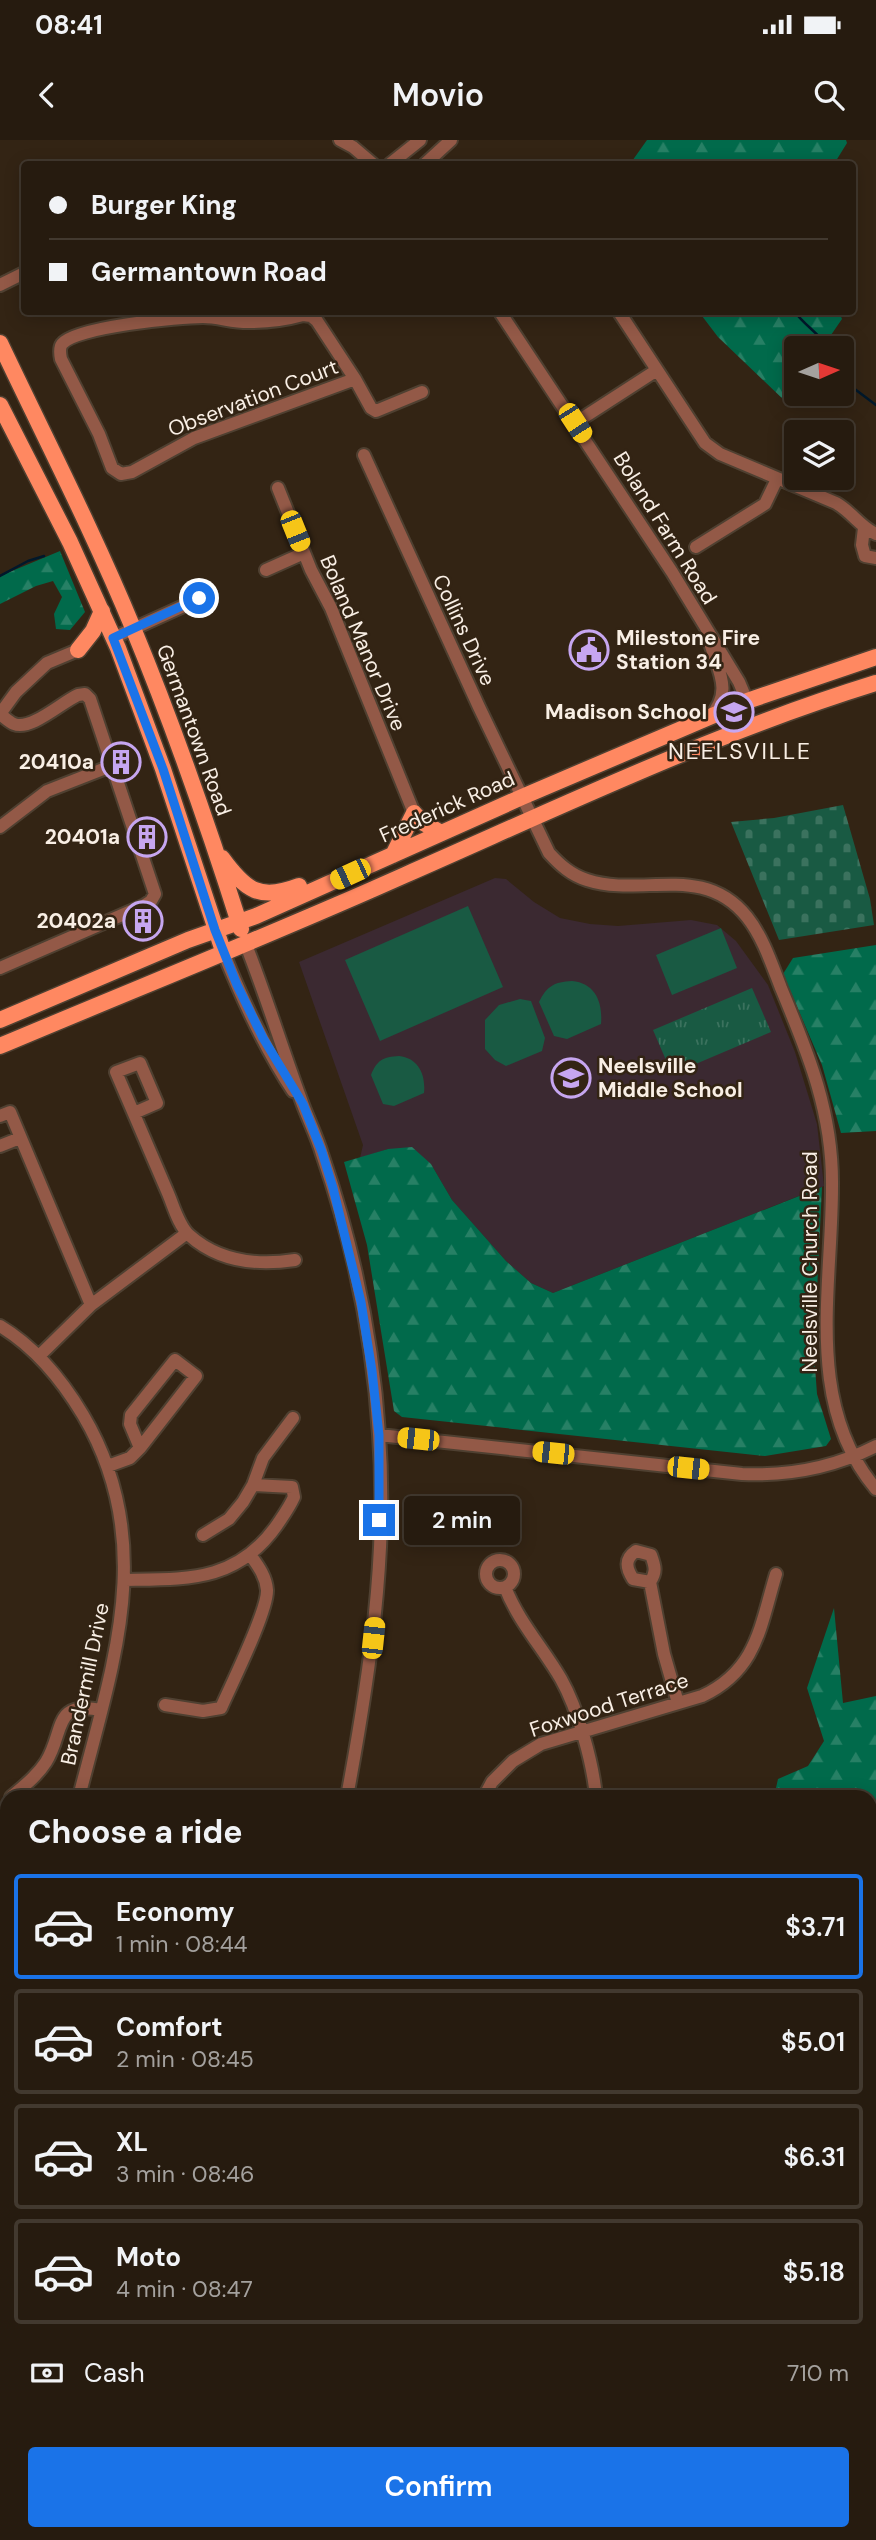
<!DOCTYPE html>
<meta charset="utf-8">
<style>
body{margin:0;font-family:"DM Sans",sans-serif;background:#32281d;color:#f1f3f6;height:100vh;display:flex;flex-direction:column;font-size:26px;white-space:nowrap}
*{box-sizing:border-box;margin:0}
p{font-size:23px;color:#a4a19e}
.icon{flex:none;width:38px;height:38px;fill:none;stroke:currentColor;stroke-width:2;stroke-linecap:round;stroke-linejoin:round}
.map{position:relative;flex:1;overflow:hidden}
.panel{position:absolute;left:0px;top:1650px;width:877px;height:751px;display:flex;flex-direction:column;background:#261b0f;border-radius:21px 21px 0 0;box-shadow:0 4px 18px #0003,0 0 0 2px #42392f}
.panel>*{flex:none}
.guide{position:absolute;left:21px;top:21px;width:835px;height:154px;border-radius:7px;box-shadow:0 4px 18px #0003,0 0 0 2px #42392f;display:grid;align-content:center;height:154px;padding:0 28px;background:#261b0f}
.needle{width:46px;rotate:87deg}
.fabs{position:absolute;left:784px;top:196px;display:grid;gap:14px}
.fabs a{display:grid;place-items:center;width:70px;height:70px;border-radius:7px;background:#261b0f;box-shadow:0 4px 18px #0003,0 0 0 2px #42392f;font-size:35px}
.end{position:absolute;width:32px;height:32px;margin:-16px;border:9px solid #1a73e8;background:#fff;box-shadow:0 0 0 4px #fff}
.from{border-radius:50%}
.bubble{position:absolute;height:49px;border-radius:7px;background:#261b0f;box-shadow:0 4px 18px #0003,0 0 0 2px #42392f;font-size:23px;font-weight:600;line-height:49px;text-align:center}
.car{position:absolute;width:21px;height:42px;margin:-21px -10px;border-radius:9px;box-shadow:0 0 5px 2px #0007;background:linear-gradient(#f5c518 24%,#345 0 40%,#f5c518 0 76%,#345 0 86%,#f5c518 0)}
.guide b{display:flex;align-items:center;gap:24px;height:66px;font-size:26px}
.guide b+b{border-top:2px solid #42392f}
.guide i{width:18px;height:18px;background:#f1f3f6}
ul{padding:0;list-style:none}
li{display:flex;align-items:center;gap:21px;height:105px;margin:0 14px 10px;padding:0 14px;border:4px solid #42392f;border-radius:7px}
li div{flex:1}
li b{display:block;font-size:26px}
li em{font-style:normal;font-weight:600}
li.selected{border-color:#1a73e8}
li>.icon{width:63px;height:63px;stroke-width:1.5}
h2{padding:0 28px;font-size:32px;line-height:84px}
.pay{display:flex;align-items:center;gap:18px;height:77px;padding:0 28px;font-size:26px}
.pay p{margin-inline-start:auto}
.primary-button{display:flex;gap:14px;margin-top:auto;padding:14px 28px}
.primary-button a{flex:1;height:80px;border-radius:7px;background:#1a73e8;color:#fff;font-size:28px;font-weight:600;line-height:80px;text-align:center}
.status{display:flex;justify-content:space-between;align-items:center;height:49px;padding:0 35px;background:#261b0f;direction:ltr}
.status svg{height:19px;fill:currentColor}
header{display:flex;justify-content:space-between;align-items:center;height:91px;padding:0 28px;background:#261b0f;font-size:32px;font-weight:600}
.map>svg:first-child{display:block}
</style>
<div class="status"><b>08:41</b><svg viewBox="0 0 49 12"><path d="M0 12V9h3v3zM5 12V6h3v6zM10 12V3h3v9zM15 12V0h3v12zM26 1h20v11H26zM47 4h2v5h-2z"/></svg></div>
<header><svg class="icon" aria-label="back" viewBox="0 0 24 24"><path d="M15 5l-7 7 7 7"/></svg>Movio<svg class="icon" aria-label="search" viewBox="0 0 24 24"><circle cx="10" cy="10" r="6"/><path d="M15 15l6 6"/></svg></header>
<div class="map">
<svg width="876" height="2400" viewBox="0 0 876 2400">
<defs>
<pattern id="forest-firs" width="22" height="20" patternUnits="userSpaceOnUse" patternTransform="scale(1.75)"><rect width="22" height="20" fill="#016a4b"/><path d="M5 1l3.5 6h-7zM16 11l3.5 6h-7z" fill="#278065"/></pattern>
<pattern id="cemetery-stones" width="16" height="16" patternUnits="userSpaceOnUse" patternTransform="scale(1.75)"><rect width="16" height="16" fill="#195a43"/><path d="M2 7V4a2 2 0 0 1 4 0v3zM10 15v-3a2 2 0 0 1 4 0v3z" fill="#3b725e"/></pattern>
<pattern id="park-tufts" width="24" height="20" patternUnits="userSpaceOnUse" patternTransform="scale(1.75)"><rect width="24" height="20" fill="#195a43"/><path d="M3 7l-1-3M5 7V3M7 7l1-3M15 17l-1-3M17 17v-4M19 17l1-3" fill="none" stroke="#3b725e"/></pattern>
</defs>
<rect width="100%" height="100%" fill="#332414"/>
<path fill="#3b2931" d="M 495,738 L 506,739 L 534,762 L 560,778 L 590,784 L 618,786 L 691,780 L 717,785 L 736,801 L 768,845 L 795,912 L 817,984 L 824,1046 L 553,1153 L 531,1143 L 506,1121 L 452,1060 L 431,1024 L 388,1009 L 360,1018 L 363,1005 L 299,822 Z"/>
<path fill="#195a43" d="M 468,766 L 503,847 L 380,901 L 345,820 Z
M 721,788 L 737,828 L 672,855 L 656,815 Z
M 572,841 C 595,843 603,862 601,884 L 567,899 L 554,896 L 539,862 C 547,846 554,842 572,841 Z
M 520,859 L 531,861 L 545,898 L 542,911 L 506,926 L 495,920 L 485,909 L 485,880 L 499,865 Z
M 399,916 C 418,918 426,934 424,953 L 394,966 L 383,964 L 371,935 C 377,920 383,917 399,916 Z"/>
<path fill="url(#forest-firs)" d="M 647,0 L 846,0 L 847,3 L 834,24 L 630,24 Z
M 699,172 L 839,172 L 842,179 L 822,208 L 796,208 L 796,247 L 786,262 L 718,197 Z
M 60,411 L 85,472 L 70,490 L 56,489 L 54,474 L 62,457 L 53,441 L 36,446 L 0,464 L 0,436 Z
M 876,805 L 876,991 L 841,993 L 822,925 L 783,834 L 793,818 Z
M 412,1007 L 431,1024 L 452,1060 L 506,1121 L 531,1143 L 553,1153 L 822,1047 L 814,1213 L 817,1254 L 831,1299 L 826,1306 L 765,1316 L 402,1277 L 394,1271 L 367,1105 L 344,1022 L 388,1009 Z
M 834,1468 L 843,1563 L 876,1556 L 876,1891 L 870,1890 L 870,1657 L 774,1657 L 778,1639 L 808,1626 L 824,1601 L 807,1548 Z"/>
<path fill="url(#cemetery-stones)" d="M 843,665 L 870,759 L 874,785 L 779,800 L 731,682 L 774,678 Z"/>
<path fill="url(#park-tufts)" d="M 752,848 L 771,892 L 672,934 L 653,890 Z"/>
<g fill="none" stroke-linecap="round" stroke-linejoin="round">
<path stroke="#01182b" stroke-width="2.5" d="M 795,172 C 805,186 819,193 828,208
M 842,231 L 852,247 L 876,265
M 0,436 L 28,421 L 44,416"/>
<g stroke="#4f4031" stroke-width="16">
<path id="minor" d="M 340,0 L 353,7 L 373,24
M 390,24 L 420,0
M 425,24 L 451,0
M 0,145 L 24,133
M 500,172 L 672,432 L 739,542 L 747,561
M 619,172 L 705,303 L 720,314 L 836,363 C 852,372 860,387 876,394
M 303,175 L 311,176 L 317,181 L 355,239 L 194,298 L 132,332 L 121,334 L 112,328 L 99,294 L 61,219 C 60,214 59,208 62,204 C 74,187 180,177 203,177 C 219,177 234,183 251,182 C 269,182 285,180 303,175 Z
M 355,239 L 371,268 L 376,271 L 422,252
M 575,283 L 657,230
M 364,315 L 479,567 L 549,713 C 560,725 571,735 587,740 C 642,758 703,722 747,777 C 763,797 772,825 781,848 C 809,915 833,974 832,1047 C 832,1149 804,1264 876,1349
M 278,348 L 311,430 L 331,468 L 414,673
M 864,388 L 862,405 L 865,416 L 876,418
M 696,407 L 765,364 L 777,339
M 266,430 L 304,413
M 113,498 L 210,454
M 0,574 L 16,552 L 47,523 L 78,510
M 710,577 C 732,553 720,534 711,506
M 0,687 L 47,651 L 111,626
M 246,805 C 267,858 283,912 303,965 C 309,981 317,997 322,1014 C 353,1104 373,1200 379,1294 C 388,1416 369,1538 347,1657
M 224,814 C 243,861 265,909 293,951
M 0,828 L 145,765 L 151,761 L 155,754 L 90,559 L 85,554 L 78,555 C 62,562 31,591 14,584 C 9,582 4,577 0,574
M 134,973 L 157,963 L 140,923 L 116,932 C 133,972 150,1012 167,1051 C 173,1064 178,1085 189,1095 C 219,1122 256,1126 295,1120
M 0,976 L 10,972 L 91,1165
M 0,1006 L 20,998
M 0,1186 C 35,1207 62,1240 83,1275 C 159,1403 112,1526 79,1657
M 39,1216 L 91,1165 L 187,1093
M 379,1295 L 742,1334 C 790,1336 833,1328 876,1306
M 108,1326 L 130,1318 L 140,1308 L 196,1236 L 175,1220 L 131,1275 L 130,1284 L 140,1308
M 203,1395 L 229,1379 L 243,1362 L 253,1345 L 263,1318 L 293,1278
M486 1434a14 14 0 1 1 28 0a14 14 0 1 1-28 0Z
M 125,1440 C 188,1439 237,1442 277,1385 C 283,1376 289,1368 294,1357 L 292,1347 L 253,1345
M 650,1442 L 633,1439 C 626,1428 624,1419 636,1411 L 651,1415 C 655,1426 657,1432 650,1442 L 664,1514 L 678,1563
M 505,1447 C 518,1481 543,1508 561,1539 C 578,1569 593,1623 596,1657
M 165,1565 L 203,1571 L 221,1568 C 231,1545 268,1471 267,1450 C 266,1437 259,1427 251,1416
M 11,1657 C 24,1646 37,1636 46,1622 C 65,1592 52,1560 101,1570
M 484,1657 L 492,1642 L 513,1621 L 541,1604 L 702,1556 C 757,1530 760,1487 776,1434
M 0,1754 L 7,1755
M 0,1895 L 7,1896
M 0,2036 L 7,1978
M 870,2076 L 876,2081
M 0,2085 L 7,2086
M 870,2134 L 876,2129
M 0,2306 L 7,2302
M 322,2394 L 324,2400
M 209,2400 L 210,2394"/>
</g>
<g stroke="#4f4031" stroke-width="19">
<path id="major" d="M 0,203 C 45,298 93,391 133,488 C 174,587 209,688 241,789
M 0,265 L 70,402 L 118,508 L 163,629 L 224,814
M 78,510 L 93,491 L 102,471
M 393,715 L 414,673 L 422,682 L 441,693
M 222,718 C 246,751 260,761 299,746
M 0,880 L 188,800 L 256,776 L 522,657 L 747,561 L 876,517
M 0,906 C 135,849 271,795 405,735 C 560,667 714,593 876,543"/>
</g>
<use href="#minor" stroke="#935947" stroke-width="12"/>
<use href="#major" stroke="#ff8861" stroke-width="16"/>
</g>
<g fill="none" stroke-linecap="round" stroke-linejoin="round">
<path stroke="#1a73e8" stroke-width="9" d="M 199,458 L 113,498 L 163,629 L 215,790 L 237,845 L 263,898 L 303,964 L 322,1012 L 333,1048 L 361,1162 L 372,1231 L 379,1295 L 379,1380"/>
</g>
<defs>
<g id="civic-ring" transform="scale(2.0125)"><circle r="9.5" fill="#332414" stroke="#c6a6f0" stroke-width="1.5"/><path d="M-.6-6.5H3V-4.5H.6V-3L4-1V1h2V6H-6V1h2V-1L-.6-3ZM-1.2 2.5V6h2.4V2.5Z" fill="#c6a6f0"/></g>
<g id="school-ring" transform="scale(2.0125)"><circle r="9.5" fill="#332414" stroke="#c6a6f0" stroke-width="1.5"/><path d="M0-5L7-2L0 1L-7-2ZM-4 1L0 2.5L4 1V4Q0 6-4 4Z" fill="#c6a6f0"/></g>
<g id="building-ring" transform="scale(2.0125)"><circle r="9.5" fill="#332414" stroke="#c6a6f0" stroke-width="1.5"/><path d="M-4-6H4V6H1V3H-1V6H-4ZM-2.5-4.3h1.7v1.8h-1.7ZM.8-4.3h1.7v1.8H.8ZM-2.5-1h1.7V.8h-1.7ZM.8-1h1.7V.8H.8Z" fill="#c6a6f0"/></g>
</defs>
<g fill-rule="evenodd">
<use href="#civic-ring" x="589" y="510"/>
<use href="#school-ring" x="734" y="572"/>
<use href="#building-ring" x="121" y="622"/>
<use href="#building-ring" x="147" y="697"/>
<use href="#building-ring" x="143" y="781"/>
<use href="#school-ring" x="571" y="938"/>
</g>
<g text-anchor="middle" stroke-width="5" stroke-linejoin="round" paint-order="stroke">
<g font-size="21" fill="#f9efe5" stroke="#332414">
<text transform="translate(253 258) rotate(-21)" y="7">Observation Court</text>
<text transform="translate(665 388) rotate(58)" y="7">Boland Farm Road</text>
<text transform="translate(464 490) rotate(65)" y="7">Collins Drive</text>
<text transform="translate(363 503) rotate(67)" y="7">Boland Manor Drive</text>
<text transform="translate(194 590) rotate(70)" y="7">Germantown Road</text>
<text transform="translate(447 667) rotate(-24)" y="7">Frederick Road</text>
<text transform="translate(810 1122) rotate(-90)" y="7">Neelsville Church Road</text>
<text transform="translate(85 1544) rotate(-78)" y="7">Brandermill Drive</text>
<text transform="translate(609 1565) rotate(-18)" y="7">Foxwood Terrace</text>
</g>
<g font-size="21" font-weight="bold" fill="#f9efe5" stroke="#332414" text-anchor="end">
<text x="616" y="505" text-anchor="start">Milestone Fire<tspan x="616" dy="24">Station 34</tspan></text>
<text x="707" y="579">Madison School</text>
<text x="94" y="629">20410a</text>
<text x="120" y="704">20401a</text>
<text x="116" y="788">20402a</text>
<text x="598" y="933" text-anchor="start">Neelsville<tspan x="598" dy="24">Middle School</tspan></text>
</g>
<g font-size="23" letter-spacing="2" fill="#f9efe5" stroke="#332414">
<text x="740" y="619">NEELSVILLE</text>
</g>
</g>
</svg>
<div class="fabs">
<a><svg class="needle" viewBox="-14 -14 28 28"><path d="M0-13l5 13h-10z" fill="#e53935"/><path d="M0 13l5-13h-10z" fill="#a4a19e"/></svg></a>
<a><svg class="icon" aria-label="layers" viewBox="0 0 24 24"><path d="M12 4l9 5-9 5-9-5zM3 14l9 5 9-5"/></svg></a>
</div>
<i class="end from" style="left:199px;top:458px"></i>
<i class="end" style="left:379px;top:1380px"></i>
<div class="bubble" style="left:404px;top:1356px;width:116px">2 min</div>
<i class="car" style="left:575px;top:283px;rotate:147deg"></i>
<i class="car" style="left:295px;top:391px;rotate:158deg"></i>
<i class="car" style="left:350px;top:734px;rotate:245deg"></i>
<i class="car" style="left:418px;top:1299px;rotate:276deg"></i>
<i class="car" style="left:553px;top:1313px;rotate:276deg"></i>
<i class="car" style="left:688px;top:1328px;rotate:96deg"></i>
<i class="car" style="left:373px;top:1498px;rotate:6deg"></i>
<div class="guide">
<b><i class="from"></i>Burger King</b>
<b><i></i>Germantown Road</b>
</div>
<section class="panel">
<h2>Choose a ride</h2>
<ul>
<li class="selected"><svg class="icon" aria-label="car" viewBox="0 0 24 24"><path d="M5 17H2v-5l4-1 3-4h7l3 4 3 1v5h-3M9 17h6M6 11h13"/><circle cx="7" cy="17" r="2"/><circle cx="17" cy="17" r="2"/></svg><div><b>Economy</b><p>1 min · 08:44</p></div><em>$3.71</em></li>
<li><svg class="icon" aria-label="car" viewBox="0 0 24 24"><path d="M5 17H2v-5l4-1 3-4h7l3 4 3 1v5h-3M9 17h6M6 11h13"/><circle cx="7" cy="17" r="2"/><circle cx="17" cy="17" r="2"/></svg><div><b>Comfort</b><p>2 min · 08:45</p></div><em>$5.01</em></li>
<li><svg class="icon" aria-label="car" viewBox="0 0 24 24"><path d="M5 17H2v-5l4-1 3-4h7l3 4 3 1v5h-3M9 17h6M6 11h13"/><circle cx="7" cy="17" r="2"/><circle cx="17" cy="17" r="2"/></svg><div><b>XL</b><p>3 min · 08:46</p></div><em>$6.31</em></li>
<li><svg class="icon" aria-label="car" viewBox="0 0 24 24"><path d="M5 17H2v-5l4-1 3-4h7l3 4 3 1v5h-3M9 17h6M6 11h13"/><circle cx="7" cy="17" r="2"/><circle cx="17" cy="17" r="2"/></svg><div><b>Moto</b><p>4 min · 08:47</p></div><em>$5.18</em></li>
</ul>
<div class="pay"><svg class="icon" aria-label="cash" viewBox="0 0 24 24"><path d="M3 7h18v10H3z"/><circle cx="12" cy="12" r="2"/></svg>Cash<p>710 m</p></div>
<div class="primary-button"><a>Confirm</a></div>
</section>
</div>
